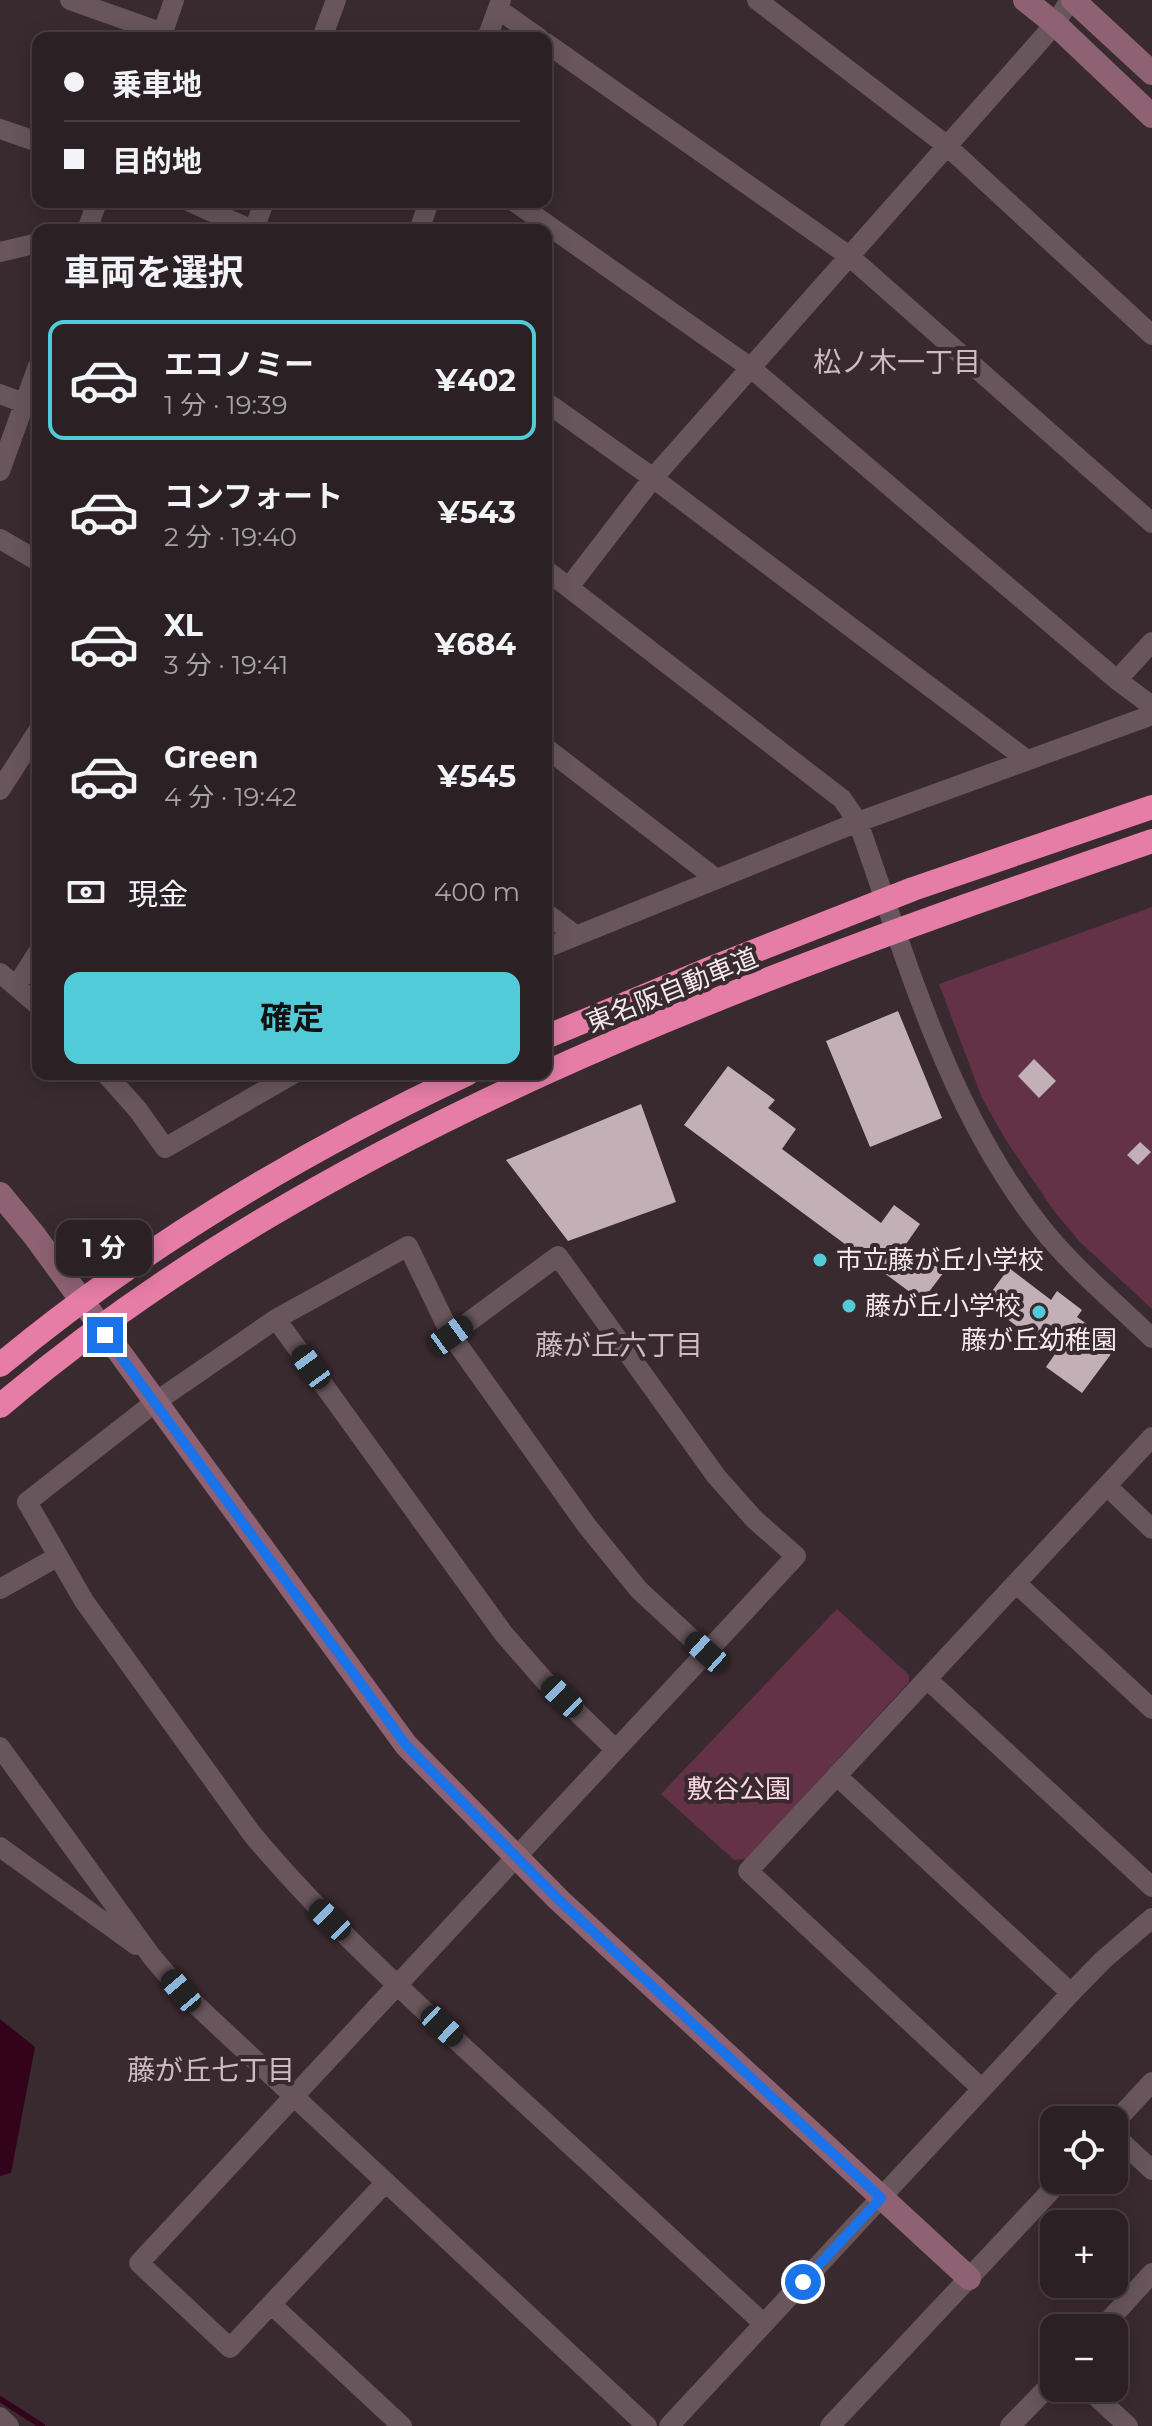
<!DOCTYPE html>
<html lang="ja">
<meta charset="utf-8">
<style>
body{margin:0;font-family:Montserrat,"Noto Sans JP",sans-serif;background:#33282b;color:#f1f3f6;height:100vh;display:flex;flex-direction:column;font-size:30px;white-space:nowrap}
*{box-sizing:border-box;margin:0}
p{font-size:26px;color:#a6a3a6}
.icon{flex:none;width:44px;height:44px;fill:none;stroke:currentColor;stroke-width:2;stroke-linecap:round;stroke-linejoin:round}
.map{position:relative;flex:1;overflow:hidden}
.sheet{position:absolute;left:32px;top:224px;width:520px;height:856px;display:flex;flex-direction:column;background:#2b2023;border-radius:16px;box-shadow:0 4px 20px #0003,0 0 0 2px #473e41}
.sheet>*{flex:none}
.hud{position:absolute;left:32px;top:32px;width:520px;height:176px;border-radius:16px;box-shadow:0 4px 20px #0003,0 0 0 2px #473e41;display:grid;align-content:center;height:176px;padding:0 32px;background:#2b2023}
.controls{position:absolute;left:1040px;top:2106px;display:grid;gap:16px}
.controls a{display:grid;place-items:center;width:88px;height:88px;border-radius:16px;background:#2b2023;box-shadow:0 4px 20px #0003,0 0 0 2px #473e41;font-size:40px}
.end{position:absolute;width:36px;height:36px;margin:-18px;border:10px solid #1a73e8;background:#fff;box-shadow:0 0 0 4px #fff}
.from{border-radius:50%}
.bubble{position:absolute;height:56px;border-radius:16px;background:#2b2023;box-shadow:0 4px 20px #0003,0 0 0 2px #473e41;font-size:26px;font-weight:700;line-height:56px;text-align:center}
.car{position:absolute;width:24px;height:48px;margin:-24px -12px;border-radius:10px;box-shadow:0 0 6px 2px #0007;background:linear-gradient(#222 24%,#8ab4d8 0 40%,#222 0 76%,#8ab4d8 0 86%,#222 0)}
.hud b{display:flex;align-items:center;gap:28px;height:76px;font-size:30px}
.hud b+b{border-top:2px solid #473e41}
.hud i{width:20px;height:20px;background:#f1f3f6}
ul{padding:0;list-style:none}
li{display:flex;align-items:center;gap:24px;height:120px;margin:0 16px 12px;padding:0 16px;border:4px solid transparent;border-radius:16px}
li div{flex:1}
li b{display:block;font-size:30px}
li em{font-style:normal;font-weight:700}
li.active{border-color:#52cbd9}
li>.icon{width:72px;height:72px;stroke-width:1.5}
h2{padding:0 32px;font-size:36px;line-height:96px}
.pay{display:flex;align-items:center;gap:20px;height:88px;padding:0 32px;font-size:30px}
.pay p{margin-inline-start:auto}
.action{display:flex;gap:16px;margin-top:auto;padding:16px 32px}
.action a{flex:1;height:92px;border-radius:16px;background:#52cbd9;color:#111;font-size:32px;font-weight:700;line-height:92px;text-align:center}
.map>svg:first-child{display:block}
</style>
<div class="map">
<svg width="1152" height="2426" viewBox="0 0 1152 2426">
<rect width="100%" height="100%" fill="#392a2f"/>
<path fill="#633246" d="M 1152,907 L 1152,1309 L 1080,1242 L 1054,1211 L 1007,1142 L 982,1098 L 939,984 Z
M 837,1609 L 909,1675 L 909,1682 L 746,1859 L 734,1860 L 661,1794 Z"/>
<path fill="#33031b" d="M 0,2019 L 35,2047 L 11,2173 L 0,2176 Z"/>
<g fill="none" stroke-linecap="round" stroke-linejoin="round">
<path stroke="#33031b" stroke-width="6" d="M 0,2399 L 42,2426"/>
</g>
<path fill="#c3b0b6" d="M 898,1011 L 942,1118 L 870,1147 L 826,1041 Z
M 1034,1059 L 1056,1081 L 1039,1098 L 1018,1076 Z
M 728,1066 L 775,1100 L 768,1108 L 796,1129 L 782,1149 L 881,1223 L 894,1205 L 920,1224 L 906,1244 L 944,1272 L 922,1301 L 684,1125 Z
M 641,1104 L 676,1202 L 568,1241 L 506,1160 Z
M 1140,1142 L 1151,1152 L 1138,1165 L 1127,1155 Z
M 1009,1268 L 1051,1300 L 1057,1291 L 1082,1310 L 1077,1317 L 1117,1346 L 1082,1393 L 1046,1367 L 1055,1354 L 984,1302 Z"/>
<g fill="none" stroke-linecap="round" stroke-linejoin="round">
<path stroke="#68565c" stroke-width="20" d="M 70,0 L 163,33
M 757,0 L 946,145 L 1152,335
M 498,9 L 539,38
M 161,38 L 174,0
M 322,38 L 336,0
M 487,38 L 501,0
M 546,43 L 849,256 L 1152,523
M 0,129 L 38,142
M 190,202 L 252,230
M 515,202 L 751,368 L 1117,680 L 1152,706
M 87,230 L 97,202
M 254,230 L 264,202
M 419,230 L 429,202
M 0,252 L 38,243
M 0,394 L 24,403
M 546,402 L 653,478 L 1027,760
M 0,471 L 38,366
M 0,539 L 38,561
M 546,570 L 842,799 L 858,822 C 907,960 947,1108 1040,1226 C 1072,1267 1114,1301 1152,1338
M 569,587 L 653,478 L 1055,24 L 1070,0
M 1117,680 L 1152,642
M 546,748 L 715,878
M 0,790 L 38,731
M 546,913 L 575,935
M 546,948 L 858,822 L 1152,715
M 0,973 L 38,1005
M 17,985 L 38,952
M 106,1074 L 138,1110 L 165,1148 L 293,1074
M 276,1319 L 503,1633 L 544,1680 L 615,1749
M 1107,1486 L 1152,1529
M 1016,1583 L 1152,1709
M 0,1589 L 57,1557
M 706,1652 L 639,1590 L 587,1526 L 451,1335 L 408,1246 L 276,1319 L 154,1403 L 27,1502 L 84,1601 L 252,1834 C 322,1918 403,1991 483,2065 C 577,2151 670,2237 764,2324
M 927,1679 L 1152,1887
M 0,1747 L 152,1957 L 181,1991 L 647,2426
M 837,1776 L 1071,1993
M 0,1847 L 136,1945
M 981,2088 L 748,1871 L 1152,1437
M 1114,2123 L 1152,2082
M 1114,2135 L 1152,2170
M 386,2182 L 230,2348 L 139,2263 L 796,1556 L 754,1519 L 716,1476 L 558,1256 L 451,1335
M 272,2305 L 402,2426
M 1102,2328 L 1152,2273
M 1087,2388 L 1128,2426
M 0,2417 L 9,2426
M 669,2426 L 1071,1993 L 1103,1960 L 1152,1918
M 830,2426 L 1061,2180
M 1010,2426 L 1054,2381"/>
<path stroke="#8e6272" stroke-width="24" d="M 1025,0 L 1055,24 L 1152,116
M 1073,0 L 1152,73
M 0,1194 L 34,1235 L 406,1745 L 559,1900 L 969,2278"/>
<path stroke="#e67da7" stroke-width="24" d="M 546,1037 L 709,969 L 913,889 L 1152,807
M 0,1365 C 141,1248 302,1152 467,1074
M 0,1406 C 326,1130 753,978 1152,841"/>
</g>
<g fill="none" stroke-linecap="round" stroke-linejoin="round">
<path stroke="#1a73e8" stroke-width="10" d="M 105,1335 L 406,1745 L 559,1900 L 881,2198 L 803,2282"/>
</g>
<g fill="#52cbd9" stroke="#392a2f" stroke-width="3">
<circle cx="820" cy="1260" r="8"/>
<circle cx="849" cy="1306" r="8"/>
<circle cx="1039" cy="1312" r="8"/>
</g>
<g text-anchor="middle" stroke-width="8" stroke-linejoin="round" paint-order="stroke">
<g font-size="26" fill="#f5ebee" stroke="#392a2f">
<text transform="translate(672 990) rotate(-22)" y="9">東名阪自動車道</text>
</g>
<g font-size="26" fill="#f5ebee" stroke="#392a2f" text-anchor="start">
<text x="836" y="1269">市立藤が丘小学校</text>
<text x="865" y="1315">藤が丘小学校</text>
<text x="1039" y="1349" text-anchor="middle">藤が丘幼稚園</text>
</g>
<g font-size="26" fill="#fdd8e4" stroke="#392a2f">
<text x="739" y="1798">敷谷公園</text>
</g>
<g font-size="28" fill="#cfbbc2" stroke="#392a2f">
<text x="897" y="372">松ノ木一丁目</text>
<text x="619" y="1355">藤が丘六丁目</text>
<text x="211" y="2080">藤が丘七丁目</text>
</g>
</g>
</svg>
<div class="controls">
<a><svg class="icon" aria-label="locate" viewBox="0 0 24 24"><circle cx="12" cy="12" r="6"/><path d="M12 2v4M12 18v4M2 12h4M18 12h4"/></svg></a>
<a>+</a>
<a>−</a>
</div>
<i class="end from" style="left:803px;top:2282px"></i>
<i class="end" style="left:105px;top:1335px"></i>
<div class="bubble" style="left:56px;top:1220px;width:96px">1 分</div>
<i class="car" style="left:451px;top:1335px;rotate:54deg"></i>
<i class="car" style="left:311px;top:1367px;rotate:324deg"></i>
<i class="car" style="left:706px;top:1652px;rotate:312deg"></i>
<i class="car" style="left:562px;top:1697px;rotate:314deg"></i>
<i class="car" style="left:330px;top:1920px;rotate:314deg"></i>
<i class="car" style="left:181px;top:1991px;rotate:320deg"></i>
<i class="car" style="left:442px;top:2026px;rotate:133deg"></i>
<div class="hud">
<b><i class="from"></i>乗車地</b>
<b><i></i>目的地</b>
</div>
<section class="sheet">
<h2>車両を選択</h2>
<ul>
<li class="active"><svg class="icon" aria-label="car" viewBox="0 0 24 24"><path d="M5 17H2v-5l4-1 3-4h7l3 4 3 1v5h-3M9 17h6M6 11h13"/><circle cx="7" cy="17" r="2"/><circle cx="17" cy="17" r="2"/></svg><div><b>エコノミー</b><p>1 分 · 19:39</p></div><em>¥402</em></li>
<li><svg class="icon" aria-label="car" viewBox="0 0 24 24"><path d="M5 17H2v-5l4-1 3-4h7l3 4 3 1v5h-3M9 17h6M6 11h13"/><circle cx="7" cy="17" r="2"/><circle cx="17" cy="17" r="2"/></svg><div><b>コンフォート</b><p>2 分 · 19:40</p></div><em>¥543</em></li>
<li><svg class="icon" aria-label="car" viewBox="0 0 24 24"><path d="M5 17H2v-5l4-1 3-4h7l3 4 3 1v5h-3M9 17h6M6 11h13"/><circle cx="7" cy="17" r="2"/><circle cx="17" cy="17" r="2"/></svg><div><b>XL</b><p>3 分 · 19:41</p></div><em>¥684</em></li>
<li><svg class="icon" aria-label="car" viewBox="0 0 24 24"><path d="M5 17H2v-5l4-1 3-4h7l3 4 3 1v5h-3M9 17h6M6 11h13"/><circle cx="7" cy="17" r="2"/><circle cx="17" cy="17" r="2"/></svg><div><b>Green</b><p>4 分 · 19:42</p></div><em>¥545</em></li>
</ul>
<div class="pay"><svg class="icon" aria-label="cash" viewBox="0 0 24 24"><path d="M3 7h18v10H3z"/><circle cx="12" cy="12" r="2"/></svg>現金<p>400 m</p></div>
<div class="action"><a>確定</a></div>
</section>
</div>
